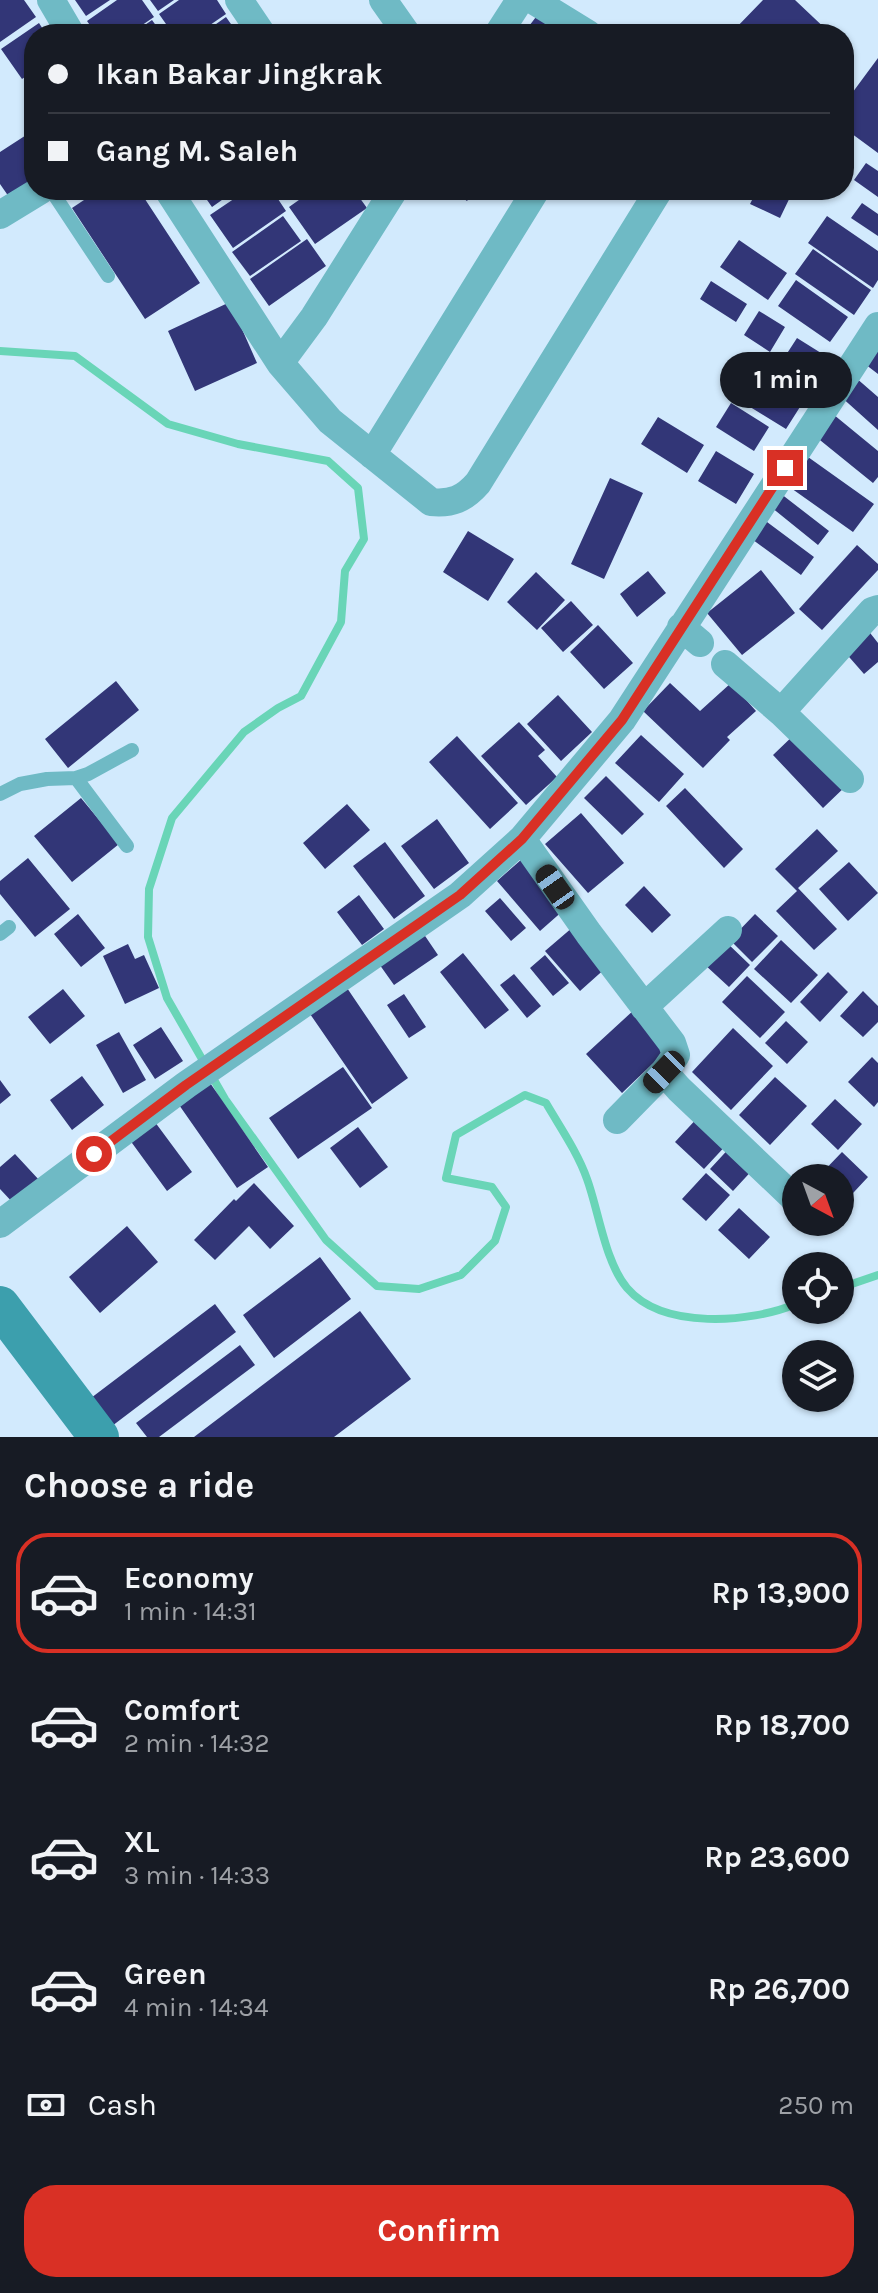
<!DOCTYPE html>
<meta charset="utf-8">
<style>
body{margin:0;font-family:Karla,sans-serif;background:#242831;color:#f1f3f6;height:100vh;display:flex;flex-direction:column;font-size:30px;white-space:nowrap}
*{box-sizing:border-box;margin:0}
p{font-size:26px;color:#9ea1a6}
.icon{flex:none;width:44px;height:44px;fill:none;stroke:currentColor;stroke-width:2;stroke-linecap:round;stroke-linejoin:round}
.map{position:relative;height:1437px;overflow:hidden}
.sheet{display:flex;flex-direction:column;background:#171b24;flex:1}
.sheet>*{flex:none}
.hud{position:absolute;left:24px;top:24px;width:830px;height:176px;border-radius:32px;box-shadow:0 2px 6px #0004;display:grid;align-content:center;height:176px;padding:0 24px;background:#171b24}
.needle{width:52px;rotate:139deg}
.tools{position:absolute;left:782px;top:1164px;display:grid;gap:16px}
.tools a{display:grid;place-items:center;width:72px;height:72px;border-radius:50%;background:#171b24;box-shadow:0 2px 6px #0004;font-size:40px}
.end{position:absolute;width:36px;height:36px;margin:-18px;border:10px solid #d93025;background:#fff;box-shadow:0 0 0 4px #fff}
.from{border-radius:50%}
.bubble{position:absolute;height:56px;border-radius:28px;background:#171b24;box-shadow:0 2px 6px #0004;font-size:26px;font-weight:700;line-height:56px;text-align:center}
.car{position:absolute;width:24px;height:48px;margin:-24px -12px;border-radius:10px;box-shadow:0 0 6px 2px #0007;background:linear-gradient(#222 24%,#8ab4d8 0 40%,#222 0 76%,#8ab4d8 0 86%,#222 0)}
.hud b{display:flex;align-items:center;gap:28px;height:76px;font-size:30px}
.hud b+b{border-top:2px solid #363941}
.hud i{width:20px;height:20px;background:#f1f3f6}
ul{padding:0;list-style:none}
li{display:flex;align-items:center;gap:24px;height:120px;margin:0 16px 12px;padding:0 8px;border:4px solid transparent;border-radius:32px}
li div{flex:1}
li b{display:block;font-size:30px}
li em{font-style:normal;font-weight:700}
li.active{border-color:#d93025}
li>.icon{width:72px;height:72px;stroke-width:1.5}
h2{padding:0 24px;font-size:36px;line-height:96px}
.pay{display:flex;align-items:center;gap:20px;height:88px;padding:0 24px;font-size:30px}
.pay p{margin-inline-start:auto}
.action{display:flex;gap:16px;margin-top:auto;padding:16px 24px}
.action a{flex:1;height:92px;border-radius:32px;background:#d93025;color:#fff;font-size:32px;font-weight:700;line-height:92px;text-align:center}
.map>svg:first-child{display:block}
</style>
<div class="map">
<svg width="878" height="1437" viewBox="0 0 878 1437">
<rect width="100%" height="100%" fill="#d2eafd"/>
<g fill="none" stroke-linecap="round" stroke-linejoin="round">
<path stroke="#69d5b7" stroke-width="8" d="M 0,351 L 75,356 L 168,424 L 238,444 L 328,461 L 358,488 L 364,539 L 345,571 L 341,622 L 301,696 L 278,708 L 244,732 L 172,818 L 149,889 L 148,937 L 167,998 L 225,1099 L 326,1240 L 377,1286 L 419,1289 L 461,1275 L 495,1241 L 506,1207 L 492,1187 L 446,1178 L 456,1135 L 525,1095 L 546,1103 C 560,1127 578,1153 587,1179 C 599,1212 605,1262 627,1288 C 663,1330 750,1323 796,1304
M 840,1288 L 878,1275"/>
</g>
<path fill="#323677" d="M 0,0 L 24,0 L 36,17 L 0,42 Z
M 75,0 L 110,0 L 86,16 Z
M 117,0 L 142,0 L 154,17 L 129,34 L 96,34 L 87,21 Z
M 150,0 L 174,0 L 158,11 Z
M 179,0 L 217,0 L 226,14 L 197,34 L 173,34 L 159,14 Z
M 763,0 L 795,0 L 831,34 L 736,34 L 733,31 Z
M 542,9 L 575,34 L 523,34 Z
M 226,17 L 238,34 L 202,34 Z
M 152,20 L 162,34 L 132,34 Z
M 39,23 L 46,34 L 34,34 L 34,71 L 22,79 L 1,49 Z
M 878,58 L 878,153 L 844,128 L 844,104 Z
M 34,130 L 34,181 L 9,197 L 0,184 L 0,152 Z
M 866,163 L 878,171 L 878,197 L 854,180 Z
M 99,190 L 139,190 L 200,283 L 145,319 L 72,208 Z
M 200,190 L 236,190 L 212,207 Z
M 247,190 L 272,190 L 286,211 L 233,248 L 210,215 Z
M 313,190 L 354,190 L 367,208 L 315,244 L 289,207 Z
M 452,190 L 475,190 L 467,201 Z
M 757,190 L 790,190 L 793,191 L 780,218 L 750,204 Z
M 862,203 L 878,214 L 878,236 L 851,218 Z
M 283,216 L 301,241 L 250,276 L 232,252 Z
M 827,216 L 878,251 L 878,280 L 873,288 L 808,243 Z
M 307,239 L 326,266 L 269,306 L 250,279 Z
M 739,240 L 787,273 L 768,300 L 720,267 Z
M 813,249 L 871,290 L 854,315 L 795,274 Z
M 796,280 L 848,317 L 830,342 L 778,306 Z
M 711,281 L 747,304 L 736,322 L 700,299 Z
M 230,302 L 257,363 L 195,391 L 168,331 Z
M 759,311 L 785,327 L 770,352 L 744,335 Z
M 797,338 L 821,353 L 810,371 L 786,355 Z
M 878,340 L 878,374 L 861,361 Z
M 749,363 L 805,399 L 786,429 L 729,394 Z
M 855,377 L 878,397 L 878,430 L 839,395 Z
M 731,403 L 769,427 L 754,451 L 716,427 Z
M 828,410 L 878,451 L 878,477 L 873,483 L 810,432 Z
M 658,417 L 704,445 L 687,473 L 641,444 Z
M 716,451 L 754,474 L 736,504 L 698,481 Z
M 801,452 L 874,504 L 853,532 L 781,481 Z
M 610,478 L 643,493 L 604,579 L 571,564 Z
M 776,490 L 829,531 L 818,545 L 766,503 Z
M 763,519 L 814,557 L 801,575 L 749,537 Z
M 468,531 L 514,559 L 488,601 L 443,572 Z
M 857,545 L 878,564 L 878,570 L 822,630 L 799,609 Z
M 761,570 L 795,613 L 742,655 L 707,613 Z
M 648,571 L 666,593 L 637,617 L 620,594 Z
M 536,572 L 565,600 L 537,630 L 507,602 Z
M 571,601 L 593,625 L 563,652 L 541,628 Z
M 598,625 L 633,663 L 604,689 L 570,652 Z
M 867,629 L 878,643 L 878,662 L 864,674 L 843,650 Z
M 116,681 L 139,710 L 68,768 L 45,739 Z
M 670,683 L 700,711 L 731,683 L 756,711 L 727,737 L 730,740 L 703,768 L 643,711 Z
M 558,695 L 592,732 L 561,761 L 527,724 Z
M 519,722 L 545,750 L 538,756 L 557,777 L 526,805 L 481,756 Z
M 798,731 L 848,784 L 823,808 L 773,755 Z
M 641,735 L 684,774 L 659,802 L 615,763 Z
M 457,736 L 518,803 L 490,829 L 429,762 Z
M 606,776 L 644,814 L 622,835 L 584,798 Z
M 685,788 L 743,849 L 724,868 L 666,806 Z
M 81,798 L 119,844 L 72,882 L 34,836 Z
M 347,804 L 370,830 L 325,869 L 303,843 Z
M 581,813 L 624,863 L 588,893 L 545,844 Z
M 437,819 L 469,863 L 434,889 L 401,846 Z
M 817,829 L 838,851 L 798,888 L 837,929 L 814,950 L 776,911 L 797,891 L 775,869 Z
M 385,842 L 425,896 L 394,919 L 353,866 Z
M 28,858 L 70,909 L 35,937 L 0,894 L 0,881 Z
M 522,859 L 565,909 L 540,931 L 497,881 Z
M 849,862 L 878,893 L 848,921 L 819,889 Z
M 644,886 L 671,915 L 652,933 L 625,905 Z
M 359,895 L 384,929 L 362,945 L 337,912 Z
M 500,898 L 526,928 L 511,941 L 485,911 Z
M 78,914 L 105,948 L 81,967 L 54,934 Z
M 755,914 L 778,936 L 752,962 L 730,940 Z
M 573,927 L 608,966 L 580,991 L 545,951 Z
M 421,930 L 438,955 L 394,985 L 377,961 Z
M 781,940 L 818,975 L 791,1003 L 754,969 Z
M 725,941 L 750,965 L 729,987 L 704,964 Z
M 128,944 L 135,959 L 144,955 L 159,988 L 125,1004 L 103,956 Z
M 463,953 L 509,1010 L 485,1029 L 440,972 Z
M 545,955 L 569,983 L 553,996 L 530,968 Z
M 828,972 L 848,992 L 820,1022 L 800,1002 Z
M 514,974 L 541,1006 L 527,1018 L 500,985 Z
M 747,976 L 785,1012 L 760,1038 L 722,1002 Z
M 345,985 L 408,1078 L 372,1104 L 308,1011 Z
M 63,989 L 85,1016 L 50,1044 L 28,1017 Z
M 863,991 L 878,1006 L 878,1022 L 863,1037 L 840,1016 Z
M 404,994 L 426,1027 L 409,1038 L 387,1005 Z
M 635,1009 L 670,1047 L 622,1093 L 586,1054 Z
M 786,1021 L 808,1042 L 787,1064 L 765,1043 Z
M 161,1027 L 183,1061 L 155,1079 L 133,1045 Z
M 733,1028 L 773,1066 L 731,1110 L 692,1072 Z
M 119,1032 L 146,1080 L 123,1093 L 96,1045 Z
M 872,1057 L 878,1063 L 878,1102 L 874,1107 L 848,1082 Z
M 343,1067 L 372,1108 L 298,1159 L 269,1118 Z
M 82,1076 L 104,1105 L 72,1130 L 50,1100 Z
M 775,1077 L 807,1106 L 770,1145 L 739,1115 Z
M 0,1080 L 11,1095 L 0,1104 Z
M 208,1080 L 268,1167 L 237,1188 L 177,1102 Z
M 835,1099 L 862,1124 L 838,1150 L 811,1124 Z
M 149,1114 L 192,1172 L 167,1191 L 124,1132 Z
M 701,1114 L 730,1141 L 704,1169 L 675,1142 Z
M 358,1127 L 388,1167 L 360,1188 L 330,1148 Z
M 734,1143 L 757,1165 L 733,1191 L 710,1169 Z
M 842,1152 L 868,1177 L 840,1207 L 840,1178 L 817,1178 Z
M 15,1154 L 40,1181 L 15,1205 L 0,1189 L 0,1167 Z
M 706,1173 L 730,1195 L 706,1221 L 682,1199 Z
M 254,1183 L 294,1226 L 270,1249 L 249,1226 L 215,1260 L 194,1240 L 234,1199 L 236,1201 Z
M 739,1208 L 770,1237 L 749,1259 L 718,1230 Z
M 127,1226 L 158,1262 L 100,1313 L 69,1277 Z
M 320,1257 L 351,1299 L 274,1358 L 243,1315 Z
M 215,1304 L 236,1332 L 112,1426 L 91,1398 Z
M 360,1311 L 411,1379 L 334,1437 L 194,1437 Z
M 240,1345 L 255,1365 L 159,1437 L 147,1437 L 136,1423 Z"/>
<g fill="none" stroke-linecap="round" stroke-linejoin="round">
<path stroke="#6fbac5" stroke-width="14" d="M 51,190 L 108,276
M 76,778 L 127,846
M 0,794 L 20,784 L 47,779 L 76,778 L 88,774 L 132,750
M 0,934 L 9,927"/>
<path stroke="#6fbac5" stroke-width="28" d="M 51,0 L 71,34
M 239,0 L 262,34
M 383,0 L 407,34
M 533,0 L 588,34
M 498,34 L 520,0
M 168,190 L 280,363 L 330,421 L 431,502 C 452,504 464,499 478,483 L 659,190
M 0,215 L 41,190
M 280,363 L 314,317 L 394,190
M 372,455 L 536,190
M 681,627 L 700,643
M 725,664 L 781,712 L 850,779
M 781,712 L 872,611 L 878,609
M 522,839 L 589,934 L 672,1043 L 676,1055 L 664,1072 L 617,1120
M 644,1007 L 728,930
M 664,1072 L 679,1089 L 796,1200
M 0,1224 L 186,1085 L 460,895 L 522,839 L 622,720 L 878,326"/>
<path stroke="#3c9fad" stroke-width="40" d="M 0,1306 L 99,1437"/>
</g>
<g fill="none" stroke-linecap="round" stroke-linejoin="round">
<path stroke="#d93025" stroke-width="10" d="M 94,1154 L 186,1085 L 460,895 L 522,839 L 622,720 L 785,468"/>
</g>
</svg>
<div class="tools">
<a><svg class="needle" viewBox="-14 -14 28 28"><path d="M0-13l5 13h-10z" fill="#e53935"/><path d="M0 13l5-13h-10z" fill="#9ea1a6"/></svg></a>
<a><svg class="icon" aria-label="locate" viewBox="0 0 24 24"><circle cx="12" cy="12" r="6"/><path d="M12 2v4M12 18v4M2 12h4M18 12h4"/></svg></a>
<a><svg class="icon" aria-label="layers" viewBox="0 0 24 24"><path d="M12 4l9 5-9 5-9-5zM3 14l9 5 9-5"/></svg></a>
</div>
<i class="end from" style="left:94px;top:1154px"></i>
<i class="end" style="left:785px;top:468px"></i>
<div class="bubble" style="left:720px;top:352px;width:132px">1 min</div>
<i class="car" style="left:555px;top:887px;rotate:325deg"></i>
<i class="car" style="left:664px;top:1072px;rotate:224deg"></i>
<div class="hud">
<b><i class="from"></i>Ikan Bakar Jingkrak</b>
<b><i></i>Gang M. Saleh</b>
</div>
</div>
<section class="sheet">
<h2>Choose a ride</h2>
<ul>
<li class="active"><svg class="icon" aria-label="car" viewBox="0 0 24 24"><path d="M5 17H2v-5l4-1 3-4h7l3 4 3 1v5h-3M9 17h6M6 11h13"/><circle cx="7" cy="17" r="2"/><circle cx="17" cy="17" r="2"/></svg><div><b>Economy</b><p>1 min · 14:31</p></div><em>Rp 13,900</em></li>
<li><svg class="icon" aria-label="car" viewBox="0 0 24 24"><path d="M5 17H2v-5l4-1 3-4h7l3 4 3 1v5h-3M9 17h6M6 11h13"/><circle cx="7" cy="17" r="2"/><circle cx="17" cy="17" r="2"/></svg><div><b>Comfort</b><p>2 min · 14:32</p></div><em>Rp 18,700</em></li>
<li><svg class="icon" aria-label="car" viewBox="0 0 24 24"><path d="M5 17H2v-5l4-1 3-4h7l3 4 3 1v5h-3M9 17h6M6 11h13"/><circle cx="7" cy="17" r="2"/><circle cx="17" cy="17" r="2"/></svg><div><b>XL</b><p>3 min · 14:33</p></div><em>Rp 23,600</em></li>
<li><svg class="icon" aria-label="car" viewBox="0 0 24 24"><path d="M5 17H2v-5l4-1 3-4h7l3 4 3 1v5h-3M9 17h6M6 11h13"/><circle cx="7" cy="17" r="2"/><circle cx="17" cy="17" r="2"/></svg><div><b>Green</b><p>4 min · 14:34</p></div><em>Rp 26,700</em></li>
</ul>
<div class="pay"><svg class="icon" aria-label="cash" viewBox="0 0 24 24"><path d="M3 7h18v10H3z"/><circle cx="12" cy="12" r="2"/></svg>Cash<p>250 m</p></div>
<div class="action"><a>Confirm</a></div>
</section>
